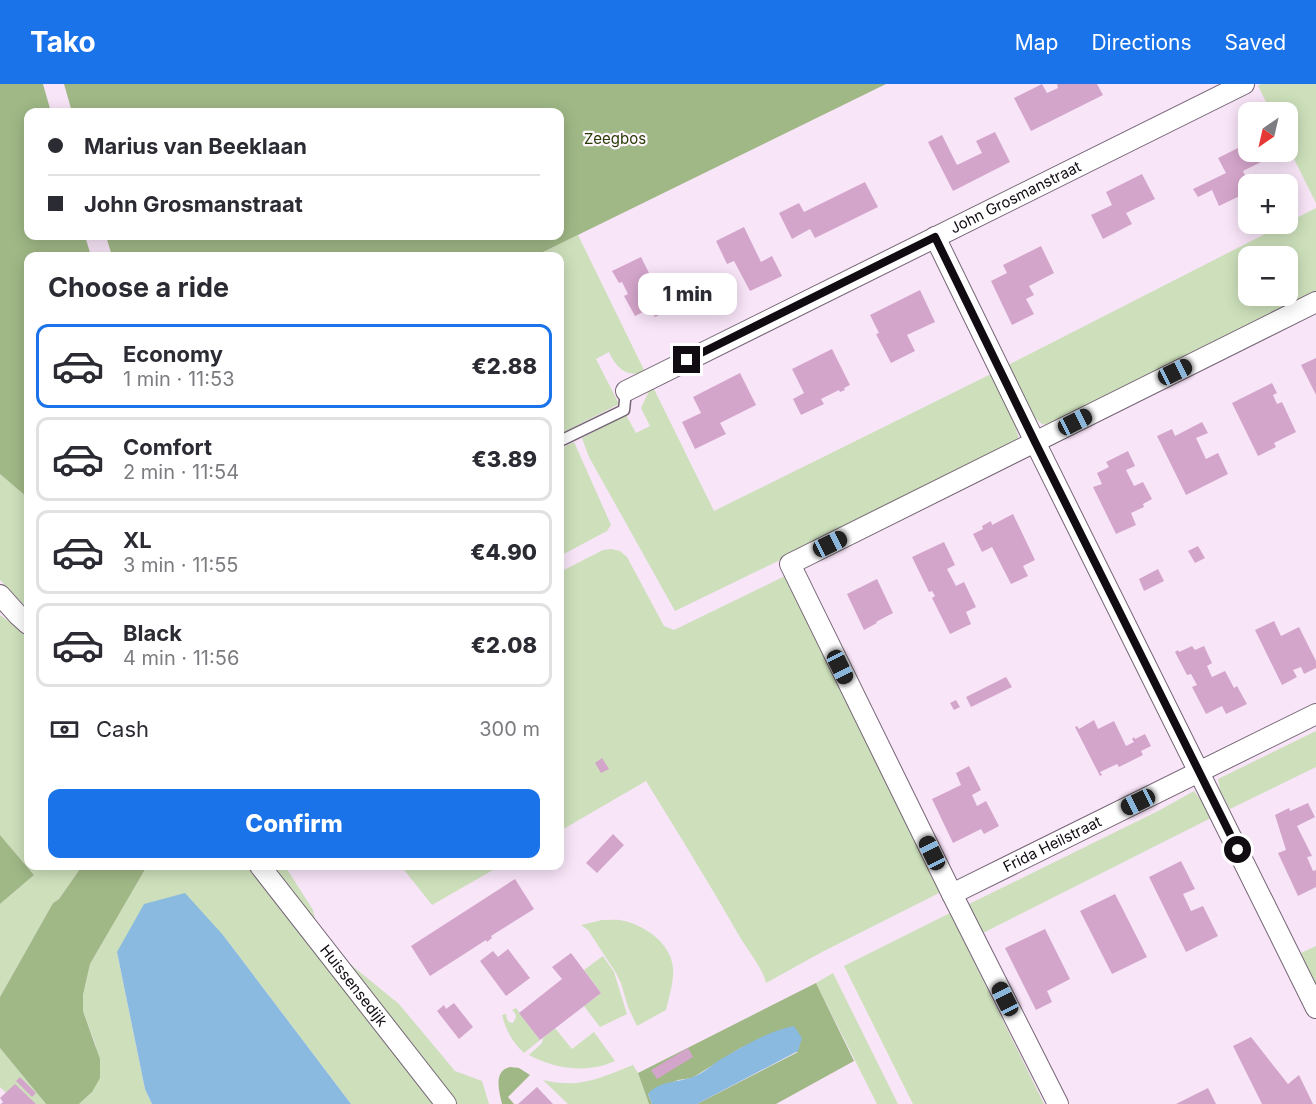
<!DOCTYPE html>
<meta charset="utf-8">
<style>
body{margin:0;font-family:Inter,sans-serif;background:#f2f2f3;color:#2b2b33;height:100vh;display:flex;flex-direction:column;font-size:22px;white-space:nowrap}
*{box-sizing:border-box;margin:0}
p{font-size:20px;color:#7c7c81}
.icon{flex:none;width:33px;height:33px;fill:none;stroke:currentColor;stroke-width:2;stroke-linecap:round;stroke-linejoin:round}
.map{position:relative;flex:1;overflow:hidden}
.sheet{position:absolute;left:24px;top:168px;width:540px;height:618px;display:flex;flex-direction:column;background:#fff;border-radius:12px;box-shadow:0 3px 15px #0003}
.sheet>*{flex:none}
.hud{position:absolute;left:24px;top:24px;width:540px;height:132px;border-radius:12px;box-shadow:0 3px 15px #0003;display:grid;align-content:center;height:132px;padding:0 24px;background:#fff}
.needle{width:39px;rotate:214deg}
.controls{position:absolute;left:1238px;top:18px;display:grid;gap:12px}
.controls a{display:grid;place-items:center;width:60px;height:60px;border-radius:12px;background:#fff;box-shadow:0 3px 15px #0003;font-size:30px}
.end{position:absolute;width:27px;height:27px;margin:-14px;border:8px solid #110b12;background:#fff;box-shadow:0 0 0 3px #fff}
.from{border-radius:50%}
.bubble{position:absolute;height:42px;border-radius:12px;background:#fff;box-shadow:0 3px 15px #0003;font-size:20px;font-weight:800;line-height:42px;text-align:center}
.car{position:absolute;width:18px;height:36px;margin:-18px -9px;border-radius:8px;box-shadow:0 0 4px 2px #0007;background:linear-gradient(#222 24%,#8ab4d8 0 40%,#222 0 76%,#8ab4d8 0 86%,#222 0)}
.hud b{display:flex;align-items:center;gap:21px;height:57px;font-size:22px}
.hud b+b{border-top:2px solid #e1e1e2}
.hud i{width:15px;height:15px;background:#2b2b33}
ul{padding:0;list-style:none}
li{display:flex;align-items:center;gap:18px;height:84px;margin:0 12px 9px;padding:0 12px;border:3px solid #e1e1e2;border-radius:12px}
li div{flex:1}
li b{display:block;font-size:22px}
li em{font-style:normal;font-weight:800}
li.selected{border-color:#1a73e8}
li>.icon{width:54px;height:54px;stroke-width:1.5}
h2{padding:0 24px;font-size:27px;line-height:72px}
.pay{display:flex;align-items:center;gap:15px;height:66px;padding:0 24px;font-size:22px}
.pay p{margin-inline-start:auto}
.cta{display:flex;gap:12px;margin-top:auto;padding:12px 24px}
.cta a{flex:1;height:69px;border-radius:12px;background:#1a73e8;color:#fff;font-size:24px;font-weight:800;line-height:69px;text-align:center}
header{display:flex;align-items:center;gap:36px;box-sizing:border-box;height:84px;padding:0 30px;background:#1a73e8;color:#fff}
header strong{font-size:28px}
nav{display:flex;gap:33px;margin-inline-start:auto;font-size:21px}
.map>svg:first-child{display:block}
</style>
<header>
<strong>Tako</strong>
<nav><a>Map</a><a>Directions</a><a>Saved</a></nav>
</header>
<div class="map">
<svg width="1316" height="1020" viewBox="0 0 1316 1020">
<rect width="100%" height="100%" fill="#f8e5f8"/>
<path fill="#cde0bb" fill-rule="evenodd" d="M 1261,0 L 1316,0 L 1316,119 L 1287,61 L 1287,28 L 1271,28 L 1258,2 Z
M 1316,124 L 1316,210 L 1051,342 L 1042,340 L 1033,332 L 1008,281 ZM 1248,172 L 1287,172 L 1287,212 L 1248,212 Z
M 578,151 L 645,288 C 627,294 616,284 609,268 L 596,275 L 619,320 L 560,350 L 560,172 L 535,172 Z
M 991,290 L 1014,338 L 1019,355 L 1013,363 L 675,527 L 589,373 L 582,354 L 626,331 L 636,349 L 650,342 L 641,324 L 648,309 L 653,303 L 714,427 Z
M 574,358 L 611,441 L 607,447 L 560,472 L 560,365 Z
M 0,390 L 28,414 L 28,525 L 0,496 Z
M 611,465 L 620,467 L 627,473 L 664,542 L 674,546 L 787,491 L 943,807 L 822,868 L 766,899 C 764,887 748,866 741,855 C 711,802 678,749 646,697 L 560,747 L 560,488 L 603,466 Z
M 0,531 L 28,551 L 28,782 L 82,782 L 59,815 L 53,819 L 0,913 L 0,820 L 34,791 L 0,751 Z
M 1316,647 L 1316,683 L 1230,725 L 1220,706 L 1218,695 Z
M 1194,707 L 1205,722 L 1211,734 L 981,850 L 967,821 L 1160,726 Z
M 147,782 L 252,782 L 438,1020 L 351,1020 L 223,851 L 117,868 L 145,1005 L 152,1020 L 79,1020 L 92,1008 L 96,962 L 83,927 L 83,911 L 90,880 Z
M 270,782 L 285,782 L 313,826 L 316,839 Z
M 401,782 L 500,782 L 432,821 Z
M 950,829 L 1044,1020 L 913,1020 L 844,882 Z
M 602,836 C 609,836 618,835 625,837 C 647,843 671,860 673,884 C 674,898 669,913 666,926 L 637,942 L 628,923 L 621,899 L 616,889 L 588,846 L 581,841 Z
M 1316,862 L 1316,904 L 1299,870 Z
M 339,871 L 399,920 L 455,987 L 482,997 L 489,1020 L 456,1020 Z
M 603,872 L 614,888 L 627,930 L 600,943 L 584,922 L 601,909 L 584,886 Z
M 833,889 L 898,1020 L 877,1020 L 816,899 Z
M 516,924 L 540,956 L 524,969 C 512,958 506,946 502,931 L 506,930 L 507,935 L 509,938 L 513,939 L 516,933 L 515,929 L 512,926 Z
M 555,944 L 572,965 L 594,948 L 615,977 C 586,990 556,985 529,971 L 542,959 L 543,954 Z
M 0,964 L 46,1020 L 18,1020 L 0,1003 Z
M 633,981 L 638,989 L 649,1020 L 568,1020 L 543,996 C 580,1005 600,994 633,981 Z"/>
<path fill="#a0b886" d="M 0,0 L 43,0 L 51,28 L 28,28 L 28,152 L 85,152 L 91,172 L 28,172 L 28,414 L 0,390 Z
M 64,0 L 886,0 L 535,172 L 112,172 L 106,152 L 560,152 L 560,28 L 72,28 Z
M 0,751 L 34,791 L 0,820 Z
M 82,782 L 147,782 L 90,880 L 83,911 L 83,927 L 100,975 L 100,994 L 92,1008 L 79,1020 L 46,1020 L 0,964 L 0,913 L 53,819 L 59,815 Z
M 816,899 L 854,977 L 776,1020 L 697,1020 L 798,968 L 742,963 L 692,994 L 678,996 L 648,1010 L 652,1020 L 649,1020 L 638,989 Z
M 510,983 L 519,984 L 530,991 L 508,1013 L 514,1020 L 502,1020 C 499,1007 493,987 510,983 Z"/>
<path fill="#8bbae1" d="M 185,809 L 223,851 L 351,1020 L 152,1020 L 145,1005 L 117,868 L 144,820 Z
M 794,942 L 802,954 L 798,967 L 697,1020 L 652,1020 L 648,1010 C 657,998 677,998 690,994 C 700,991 710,983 718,977 C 742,963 766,948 794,942 Z"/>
<path fill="#d4a5cb" d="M 1042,0 L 1047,9 L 1058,4 L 1057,0 L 1097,0 L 1103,11 L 1031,47 L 1014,14 Z
M 995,48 L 1010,78 L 953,107 L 928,58 L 942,51 L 957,81 L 982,69 L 976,57 Z
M 1248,59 L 1248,68 L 1264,68 L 1267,75 L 1243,87 L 1249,100 L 1248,100 L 1248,108 L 1219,122 L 1212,106 L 1198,113 L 1193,105 L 1226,89 L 1218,74 Z
M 1142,90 L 1155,115 L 1126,129 L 1132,140 L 1103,155 L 1091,131 L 1112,121 L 1106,108 Z
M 865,98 L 878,123 L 815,154 L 810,145 L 792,155 L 779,129 L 799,119 L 804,128 Z
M 744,143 L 761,178 L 772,172 L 782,192 L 750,207 L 734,177 L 727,180 L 716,157 Z
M 1041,162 L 1054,189 L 1029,202 L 1034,211 L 1026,215 L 1034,230 L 1012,241 L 991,197 L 1007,189 L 1003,181 Z
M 641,173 L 655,201 L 680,189 L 692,215 L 655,233 L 651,224 L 635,232 L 624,212 L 628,210 L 622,198 L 619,199 L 612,187 Z
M 920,206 L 935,238 L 907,251 L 915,267 L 891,279 L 876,250 L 879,249 L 870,231 Z
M 832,265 L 850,301 L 844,304 L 845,306 L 840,308 L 839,306 L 821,315 L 824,320 L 801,331 L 793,315 L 804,309 L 792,285 Z
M 1316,274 L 1316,311 L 1301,281 Z
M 740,289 L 756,321 L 720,339 L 726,350 L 695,365 L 682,338 L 701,329 L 693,313 Z
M 1272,299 L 1277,309 L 1273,311 L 1277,320 L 1282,318 L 1296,348 L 1274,359 L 1276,363 L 1258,372 L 1232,319 Z
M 1202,338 L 1208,349 L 1196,354 L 1206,375 L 1218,369 L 1228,390 L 1186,411 L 1157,352 L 1172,345 L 1175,352 Z
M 1128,367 L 1135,382 L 1126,386 L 1134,402 L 1143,398 L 1152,415 L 1143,420 L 1144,423 L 1131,429 L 1136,441 L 1116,450 L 1093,403 L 1102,400 L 1097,389 L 1109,383 L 1106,378 Z
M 1013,430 L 1035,476 L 1023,482 L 1028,492 L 1011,500 L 992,463 L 982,468 L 973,450 L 983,445 L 982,442 L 991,437 L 992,441 Z
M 944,458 L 955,481 L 947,485 L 956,502 L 964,498 L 976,523 L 966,528 L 971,540 L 950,550 L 932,514 L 935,512 L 932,507 L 929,508 L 912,473 Z
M 1198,462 L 1205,474 L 1195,479 L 1188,467 Z
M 1158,485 L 1164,497 L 1144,507 L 1139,495 Z
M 877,495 L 893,529 L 876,538 L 877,539 L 864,546 L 847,510 Z
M 1274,537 L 1281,552 L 1299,543 L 1316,577 L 1316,584 L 1304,590 L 1301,583 L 1293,586 L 1297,593 L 1282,601 L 1255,546 Z
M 1192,562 L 1195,566 L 1204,562 L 1212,579 L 1207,582 L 1212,593 L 1225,587 L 1234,604 L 1237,602 L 1247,620 L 1226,630 L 1222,622 L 1206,630 L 1192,603 L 1197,601 L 1191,590 L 1187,591 L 1175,568 L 1178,566 L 1179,568 Z
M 1006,593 L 1012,603 L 971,623 L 966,613 Z
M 956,616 L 960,623 L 954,626 L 950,619 Z
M 1094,636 L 1098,645 L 1114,637 L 1126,662 L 1134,658 L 1132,655 L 1134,653 L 1135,655 L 1145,650 L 1151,662 L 1141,667 L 1143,671 L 1119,683 L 1117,680 L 1100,688 L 1102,691 L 1100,692 L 1075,643 L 1077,642 L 1079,645 Z
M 602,674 L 609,685 L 601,689 L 595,679 Z
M 969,682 L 981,706 L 972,711 L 977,722 L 986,717 L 999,742 L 984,750 L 981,745 L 953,759 L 932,715 L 961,701 L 956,689 Z
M 1308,719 L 1315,733 L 1297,742 L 1312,772 L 1307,773 L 1313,787 L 1316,786 L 1316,803 L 1298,812 L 1278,769 L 1286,766 L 1275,731 L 1289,724 L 1290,727 Z
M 613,750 L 624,761 L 597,789 L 586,779 Z
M 1181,777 L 1195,805 L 1183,810 L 1191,827 L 1203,822 L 1218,852 L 1186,868 L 1149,793 Z
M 515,795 L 534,825 L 491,852 L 492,854 L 487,858 L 486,856 L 430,892 L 411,862 Z
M 1115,810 L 1147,873 L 1112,890 L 1080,827 Z
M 1045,845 L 1070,895 L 1047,907 L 1052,918 L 1036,926 L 1005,864 Z
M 508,865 L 530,894 L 506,912 L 480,877 L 493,867 L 498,873 Z
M 571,869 L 601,909 L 540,956 L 519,929 L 562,895 L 552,883 Z
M 454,919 L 473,943 L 459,955 L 437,927 L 444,921 L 446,925 Z
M 1251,953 L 1288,1000 L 1299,991 L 1313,1020 L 1262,1020 L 1233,962 Z
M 688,964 L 693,973 L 657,995 L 651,986 Z
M 20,993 L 36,1009 L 32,1013 L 16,997 Z
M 15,1000 L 36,1020 L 1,1020 L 3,1018 L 0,1014 Z
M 537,1003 L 553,1020 L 518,1020 Z
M 1208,1004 L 1216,1020 L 1176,1020 Z"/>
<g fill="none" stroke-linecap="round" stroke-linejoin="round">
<g stroke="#756575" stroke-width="13">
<path id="lane" d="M 560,357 L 624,326 L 626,307"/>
</g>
<g stroke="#756575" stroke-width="22">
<g id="street">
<path d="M 935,153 L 1035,358 L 1316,924"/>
<path id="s1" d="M 626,307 L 1244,0"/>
<path d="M 0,511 L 18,531 L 28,540"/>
<path id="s2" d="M 260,782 L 446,1020"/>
<path id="s3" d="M 952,810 L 1316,630"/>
<path d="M 1058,1020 L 952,810 L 790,480 L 1316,218"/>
</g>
</g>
<use href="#lane" stroke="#fff" stroke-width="10"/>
<use href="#street" stroke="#fff" stroke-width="20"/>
</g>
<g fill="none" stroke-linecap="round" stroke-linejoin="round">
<path stroke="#110b12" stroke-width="8" d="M 687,276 L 935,153 L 1035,358 L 1238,766"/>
</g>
<g text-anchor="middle" stroke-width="4.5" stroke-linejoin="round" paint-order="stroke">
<g font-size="15" fill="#273c03" stroke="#fef6fe">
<text x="615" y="60">Zeegbos</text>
</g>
<g font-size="15" fill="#110b12" stroke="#fef6fe">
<text dy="5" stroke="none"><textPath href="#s1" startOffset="435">John Grosmanstraat</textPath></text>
<text dy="5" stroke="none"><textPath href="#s3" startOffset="112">Frida Heilstraat</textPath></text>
<text dy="5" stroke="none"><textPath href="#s2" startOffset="152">Huissensedijk</textPath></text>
</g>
</g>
</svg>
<div class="controls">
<a><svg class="needle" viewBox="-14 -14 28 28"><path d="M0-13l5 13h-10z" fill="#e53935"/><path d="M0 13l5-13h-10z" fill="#7c7c81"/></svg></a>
<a>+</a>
<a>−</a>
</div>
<i class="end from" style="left:1238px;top:766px"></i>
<i class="end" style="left:687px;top:276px"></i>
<div class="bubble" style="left:638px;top:189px;width:99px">1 min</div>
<i class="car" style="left:1175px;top:288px;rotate:64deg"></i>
<i class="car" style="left:1075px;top:338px;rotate:63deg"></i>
<i class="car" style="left:830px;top:460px;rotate:64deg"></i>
<i class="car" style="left:840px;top:583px;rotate:154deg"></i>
<i class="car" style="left:1138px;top:718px;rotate:244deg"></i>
<i class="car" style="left:932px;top:769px;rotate:334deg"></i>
<i class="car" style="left:1005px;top:915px;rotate:333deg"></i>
<div class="hud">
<b><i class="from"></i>Marius van Beeklaan</b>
<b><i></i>John Grosmanstraat</b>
</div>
<section class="sheet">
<h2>Choose a ride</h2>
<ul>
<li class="selected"><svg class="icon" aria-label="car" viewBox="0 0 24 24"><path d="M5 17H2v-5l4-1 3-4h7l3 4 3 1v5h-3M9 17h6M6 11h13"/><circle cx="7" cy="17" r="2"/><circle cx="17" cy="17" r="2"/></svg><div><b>Economy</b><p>1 min · 11:53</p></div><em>€2.88</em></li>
<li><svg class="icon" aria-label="car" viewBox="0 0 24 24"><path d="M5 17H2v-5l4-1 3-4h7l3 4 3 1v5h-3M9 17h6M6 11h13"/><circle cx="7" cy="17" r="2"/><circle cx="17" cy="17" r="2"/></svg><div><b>Comfort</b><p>2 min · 11:54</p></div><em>€3.89</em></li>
<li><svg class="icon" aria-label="car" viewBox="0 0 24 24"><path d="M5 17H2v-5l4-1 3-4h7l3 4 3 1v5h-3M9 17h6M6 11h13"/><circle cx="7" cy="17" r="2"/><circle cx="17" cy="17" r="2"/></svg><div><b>XL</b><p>3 min · 11:55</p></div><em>€4.90</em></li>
<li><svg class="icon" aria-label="car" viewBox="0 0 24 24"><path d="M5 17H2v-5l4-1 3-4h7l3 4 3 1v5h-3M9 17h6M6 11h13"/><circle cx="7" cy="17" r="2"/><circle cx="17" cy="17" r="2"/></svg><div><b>Black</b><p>4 min · 11:56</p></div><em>€2.08</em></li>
</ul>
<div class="pay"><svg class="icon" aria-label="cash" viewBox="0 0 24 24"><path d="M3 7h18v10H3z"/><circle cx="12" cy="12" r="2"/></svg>Cash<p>300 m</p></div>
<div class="cta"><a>Confirm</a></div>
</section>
</div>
